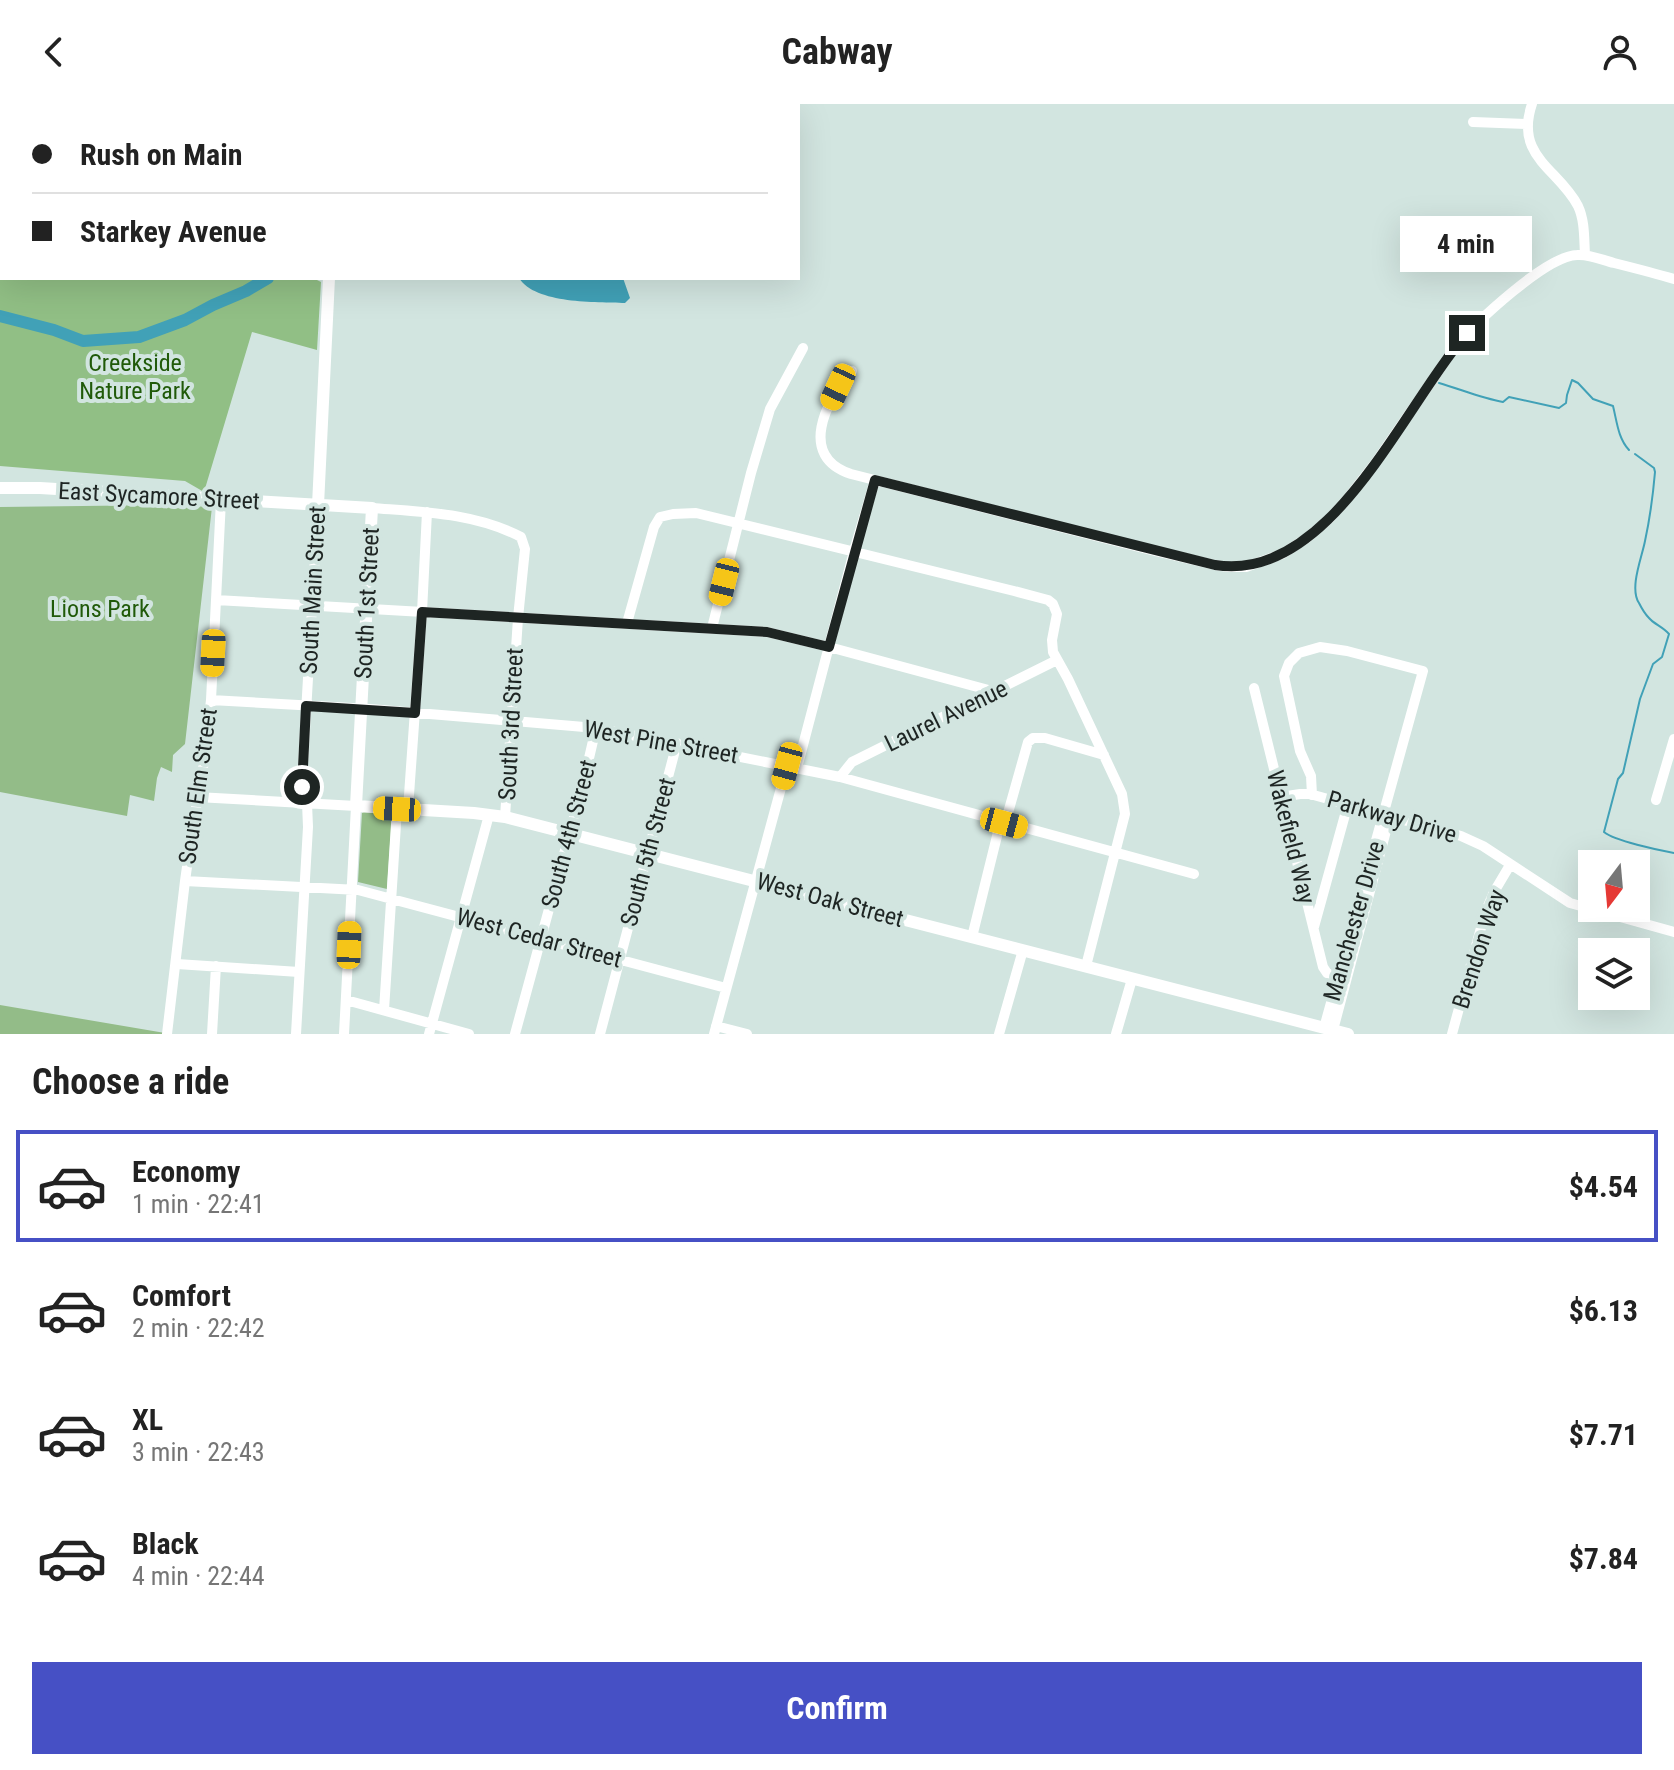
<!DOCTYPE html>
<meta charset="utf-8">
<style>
body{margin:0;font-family:"Roboto Condensed",sans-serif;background:#f2f2f2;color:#222;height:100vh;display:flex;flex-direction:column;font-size:30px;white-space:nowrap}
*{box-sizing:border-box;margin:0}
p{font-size:26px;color:#767676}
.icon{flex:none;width:44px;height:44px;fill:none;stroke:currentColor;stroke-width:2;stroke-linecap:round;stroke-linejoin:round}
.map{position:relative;height:930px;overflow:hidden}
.sheet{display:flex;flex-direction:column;background:#fff;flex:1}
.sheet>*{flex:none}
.guide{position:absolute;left:0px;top:0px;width:800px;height:176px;box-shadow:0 8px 32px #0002;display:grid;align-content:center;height:176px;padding:0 32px;background:#fff}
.needle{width:52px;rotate:196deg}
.controls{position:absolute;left:1578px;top:746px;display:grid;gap:16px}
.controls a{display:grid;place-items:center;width:72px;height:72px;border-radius:0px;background:#fff;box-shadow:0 8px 32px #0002;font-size:40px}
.end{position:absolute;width:36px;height:36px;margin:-18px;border:10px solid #1e2523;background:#fff;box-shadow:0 0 0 4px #fff}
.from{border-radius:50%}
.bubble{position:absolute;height:56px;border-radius:0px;background:#fff;box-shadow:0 8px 32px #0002;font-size:26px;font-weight:700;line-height:56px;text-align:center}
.car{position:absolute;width:24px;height:48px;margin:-24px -12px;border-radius:10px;box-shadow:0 0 6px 2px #0007;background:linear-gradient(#f5c518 24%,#345 0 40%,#f5c518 0 76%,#345 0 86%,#f5c518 0)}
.guide b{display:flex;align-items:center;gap:28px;height:76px;font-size:30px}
.guide b+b{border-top:2px solid #e0e0e0}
.guide i{width:20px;height:20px;background:#222}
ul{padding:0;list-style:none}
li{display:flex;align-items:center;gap:24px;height:112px;margin:0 16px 12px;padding:0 16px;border:4px solid transparent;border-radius:0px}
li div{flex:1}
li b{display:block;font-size:30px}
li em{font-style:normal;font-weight:700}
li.selected{border-color:#4650c5}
li>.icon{width:72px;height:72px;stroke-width:1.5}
h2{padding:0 32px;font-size:36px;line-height:96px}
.action{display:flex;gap:16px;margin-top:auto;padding:16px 32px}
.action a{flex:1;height:92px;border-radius:0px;background:#4650c5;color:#fff;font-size:32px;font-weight:700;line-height:92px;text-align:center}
header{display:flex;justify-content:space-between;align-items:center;height:104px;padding:0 32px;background:#fff;font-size:36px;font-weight:700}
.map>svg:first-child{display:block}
</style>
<header><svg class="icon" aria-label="back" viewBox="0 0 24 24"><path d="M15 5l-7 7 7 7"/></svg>Cabway<svg class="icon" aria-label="person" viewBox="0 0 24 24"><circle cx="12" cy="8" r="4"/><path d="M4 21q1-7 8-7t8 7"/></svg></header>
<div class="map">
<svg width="1674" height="930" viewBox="0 0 1674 930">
<rect width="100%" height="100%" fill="#d2e5e0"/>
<path fill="#93bc88" d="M 165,401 L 212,403 L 185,640 L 173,651 L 172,668 L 161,663 L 157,674 L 154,697 L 130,691 L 127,712 L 0,688 L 0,403 Z
M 364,708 L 392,710 L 387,785 L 358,778 L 362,709 Z
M 0,901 L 165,929 L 165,930 L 0,930 Z"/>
<path fill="#91bf85" d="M 0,168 L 2,169 L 2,174 L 313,174 L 321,178 L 317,246 L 252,228 L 204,388 L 185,377 L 0,362 Z"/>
<path fill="#41a1b7" d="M 519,174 L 623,174 L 630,194 L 625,199 C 597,198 535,200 519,174 Z"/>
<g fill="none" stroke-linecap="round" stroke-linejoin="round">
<path stroke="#41a1b7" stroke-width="2" d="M 1439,279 C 1460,285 1481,294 1503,298 L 1509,293 L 1559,304 L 1566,299 L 1567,291 L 1572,276 L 1578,279 L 1593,295 L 1613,302 C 1617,318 1618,334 1629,346
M 1635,350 L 1654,364 L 1655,368 C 1653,391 1650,414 1645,437 C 1642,453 1629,484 1639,499 C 1641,503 1646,511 1649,514 C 1654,520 1663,523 1669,530 L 1662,553 L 1653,560 L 1640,595 L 1623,669 L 1618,675 L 1604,728 C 1615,737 1658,746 1674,749"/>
<path stroke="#41a1b7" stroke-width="12" d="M 627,2 L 628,0
M 0,212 L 54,226 L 83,237 L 139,233 L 185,216 L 213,201 L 246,187 L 268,174"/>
<path stroke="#fff" stroke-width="10" d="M 1532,0 C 1514,53 1559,65 1578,102 C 1585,117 1584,135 1585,151
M 1473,18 L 1527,20
M 852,267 C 826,297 797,352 851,370 L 1155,447 L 1215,461 L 1228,463 L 1246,463 L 1282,450 L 1307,434 L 1330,414 L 1348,394 L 1376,358 L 1455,243 C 1476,218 1546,152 1577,151 C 1590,150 1602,156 1614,159 C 1634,164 1654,169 1674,175
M 372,404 C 423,408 475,409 521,433 L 525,445 L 518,514 L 505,713
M 216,496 L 767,528 L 829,543 L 996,588
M 627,519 L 654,423 L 660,413 L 673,410 L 696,409 L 1014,487 L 1048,496 L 1053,500 L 1057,510 L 1052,536 L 1053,548 L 1068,575 L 1122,690 L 1125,710 L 1086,862
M 712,524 L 751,369 L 770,305 L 803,244
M 1254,584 L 1323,863 L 1327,869 L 1338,873
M 211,596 L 370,605 L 596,624 L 840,673 L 1194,770
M 797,664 L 854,447 L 875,376
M 840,673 L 852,658 L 1057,556
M 1312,691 L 1311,672 L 1300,647 L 1284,572 L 1289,559 L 1299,549 L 1320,543 L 1347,547 L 1423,567 L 1324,924
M 197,693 L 356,702 L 344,930
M 1281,693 L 1300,690 L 1310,690 L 1461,732 L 1483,742 L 1570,799 L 1674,828
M 1656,696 L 1674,635
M 408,705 L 422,508 L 427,408
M 185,777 L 358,786 L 726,884
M 1314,823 L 1348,700
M 972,833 L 998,728 L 1006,716 L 1028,638 L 1033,634 L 1045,634 L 1104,651
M 177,860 L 299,868
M 346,896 L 469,930
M 384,906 L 397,705
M 716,922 L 747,930
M 1333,926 L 1390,712
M 167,930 L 185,777 L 194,713 L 201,681 L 211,596 L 221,396
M 212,930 L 216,862
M 296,930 L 308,723 L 307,699 L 302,678 L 318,401
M 429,930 L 489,711
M 515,930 L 583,680 L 596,624
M 600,930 L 677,639
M 714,930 L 787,662
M 999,930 L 1023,846
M 1116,930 L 1132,875
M 1452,930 L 1485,809 L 1494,788 L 1510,761"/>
<path stroke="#fff" stroke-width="12" d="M 340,2 L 340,0
M 0,384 L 40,384 L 372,404 L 356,702 L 474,709 L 505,713 L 1348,930
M 318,401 L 329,174"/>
</g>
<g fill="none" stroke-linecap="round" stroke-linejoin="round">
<path stroke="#1e2523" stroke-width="10" d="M 302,683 L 306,602 L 415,609 L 422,508 L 767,528 L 829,543 L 875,376 L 1215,461 C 1330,480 1404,301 1467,229"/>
</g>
<g text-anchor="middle" stroke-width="8" stroke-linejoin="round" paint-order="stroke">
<g font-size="24" fill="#205a09" stroke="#d2e5e0">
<text x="135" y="267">Creekside<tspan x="135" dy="28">Nature Park</tspan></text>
<text x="100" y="513">Lions Park</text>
</g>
<g font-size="24" fill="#1e2523" stroke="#d2e5e0">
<text transform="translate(159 392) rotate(3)" y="8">East Sycamore Street</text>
<text transform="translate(313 486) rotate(-87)" y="8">South Main Street</text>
<text transform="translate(367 499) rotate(-87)" y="8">South 1st Street</text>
<text transform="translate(946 612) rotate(-26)" y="8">Laurel Avenue</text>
<text transform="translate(511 620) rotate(-87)" y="8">South 3rd Street</text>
<text transform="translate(661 638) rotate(10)" y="8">West Pine Street</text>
<text transform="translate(198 682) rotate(-82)" y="8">South Elm Street</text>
<text transform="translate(1392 713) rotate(16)" y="8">Parkway Drive</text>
<text transform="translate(569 730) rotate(-75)" y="8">South 4th Street</text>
<text transform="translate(1291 733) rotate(76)" y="8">Wakefield Way</text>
<text transform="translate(648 748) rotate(-75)" y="8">South 5th Street</text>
<text transform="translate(830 796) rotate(15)" y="8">West Oak Street</text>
<text transform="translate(1354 817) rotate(-74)" y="8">Manchester Drive</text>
<text transform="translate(539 834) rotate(15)" y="8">West Cedar Street</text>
<text transform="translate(1479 845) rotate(-72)" y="8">Brendon Way</text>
</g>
</g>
</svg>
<div class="controls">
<a><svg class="needle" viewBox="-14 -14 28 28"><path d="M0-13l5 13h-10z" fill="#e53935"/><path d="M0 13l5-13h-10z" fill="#767676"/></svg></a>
<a><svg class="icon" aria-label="layers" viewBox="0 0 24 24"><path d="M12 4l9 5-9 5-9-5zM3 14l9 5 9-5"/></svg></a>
</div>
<i class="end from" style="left:302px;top:683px"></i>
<i class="end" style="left:1467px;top:229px"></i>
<div class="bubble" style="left:1400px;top:112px;width:132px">4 min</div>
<i class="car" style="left:838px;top:283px;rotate:205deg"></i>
<i class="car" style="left:724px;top:478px;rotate:194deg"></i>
<i class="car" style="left:213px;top:549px;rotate:183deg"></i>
<i class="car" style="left:787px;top:662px;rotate:195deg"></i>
<i class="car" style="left:397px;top:705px;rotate:273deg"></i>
<i class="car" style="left:1004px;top:719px;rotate:105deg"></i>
<i class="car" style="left:349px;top:841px;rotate:2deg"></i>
<div class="guide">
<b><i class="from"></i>Rush on Main</b>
<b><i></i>Starkey Avenue</b>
</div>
</div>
<section class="sheet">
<h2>Choose a ride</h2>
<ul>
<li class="selected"><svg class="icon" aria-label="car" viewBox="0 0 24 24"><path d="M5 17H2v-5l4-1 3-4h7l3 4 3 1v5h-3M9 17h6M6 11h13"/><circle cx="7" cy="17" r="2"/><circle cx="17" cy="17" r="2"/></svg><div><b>Economy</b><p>1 min · 22:41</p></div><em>$4.54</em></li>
<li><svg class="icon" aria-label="car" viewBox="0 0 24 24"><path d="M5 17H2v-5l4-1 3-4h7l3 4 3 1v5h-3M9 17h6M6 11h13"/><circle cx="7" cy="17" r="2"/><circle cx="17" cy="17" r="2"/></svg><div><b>Comfort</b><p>2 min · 22:42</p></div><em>$6.13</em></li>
<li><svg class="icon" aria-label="car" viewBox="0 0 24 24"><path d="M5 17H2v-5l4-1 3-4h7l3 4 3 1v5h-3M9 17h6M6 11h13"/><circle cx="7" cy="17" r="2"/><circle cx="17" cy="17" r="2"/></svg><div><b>XL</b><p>3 min · 22:43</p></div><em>$7.71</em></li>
<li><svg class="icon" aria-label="car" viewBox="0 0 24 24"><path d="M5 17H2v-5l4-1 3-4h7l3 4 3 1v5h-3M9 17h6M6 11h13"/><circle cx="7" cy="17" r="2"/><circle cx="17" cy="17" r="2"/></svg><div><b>Black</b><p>4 min · 22:44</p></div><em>$7.84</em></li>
</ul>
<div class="action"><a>Confirm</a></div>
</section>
